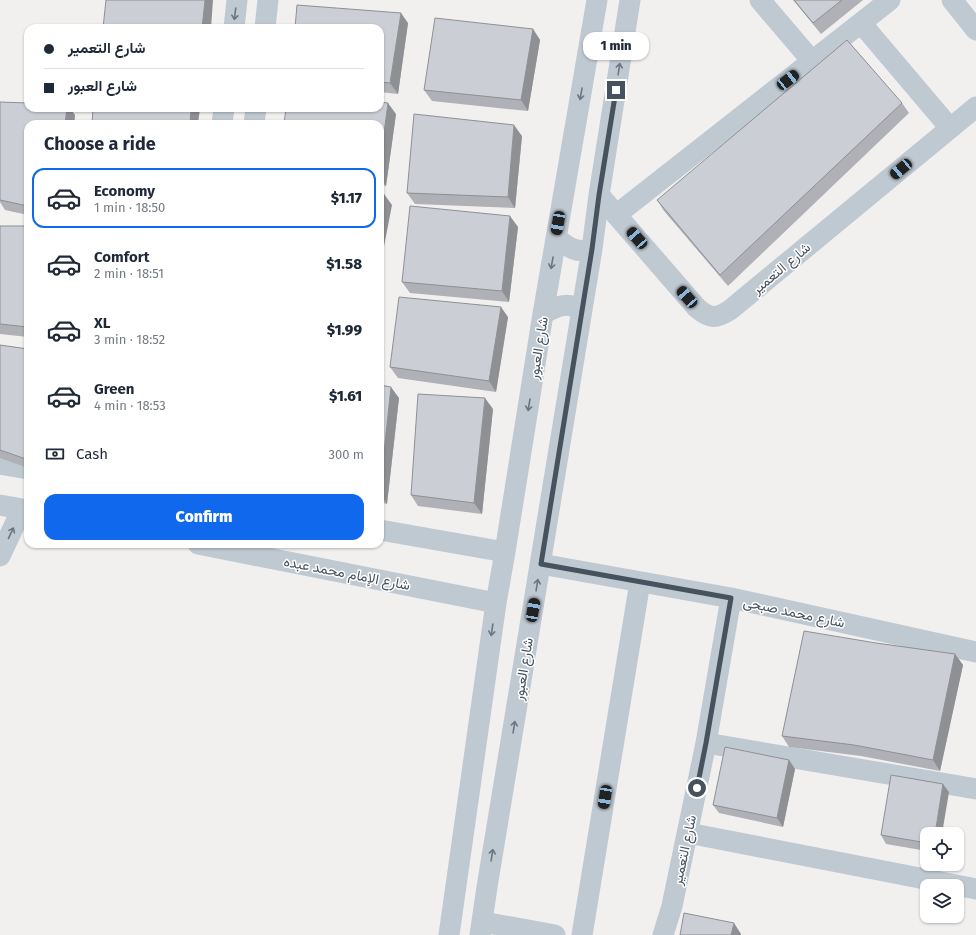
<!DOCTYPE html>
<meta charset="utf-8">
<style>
body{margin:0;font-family:"Fira Sans",Vazirmatn,sans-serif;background:#f6f6f7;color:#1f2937;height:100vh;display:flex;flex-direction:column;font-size:15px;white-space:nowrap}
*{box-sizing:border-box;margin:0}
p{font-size:13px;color:#747a83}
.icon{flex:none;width:22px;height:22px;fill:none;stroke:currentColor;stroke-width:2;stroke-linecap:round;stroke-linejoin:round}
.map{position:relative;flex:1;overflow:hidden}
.details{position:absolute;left:24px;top:120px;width:360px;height:428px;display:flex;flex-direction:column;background:#fff;border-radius:12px;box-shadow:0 1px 3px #0004}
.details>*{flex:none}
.banner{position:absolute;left:24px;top:24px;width:360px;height:88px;border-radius:12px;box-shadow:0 1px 3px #0004;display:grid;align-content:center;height:88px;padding:0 20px;background:#fff}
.controls{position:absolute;left:920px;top:827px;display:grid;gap:8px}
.controls a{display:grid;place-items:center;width:44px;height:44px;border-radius:8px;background:#fff;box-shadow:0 1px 3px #0004;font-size:20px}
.end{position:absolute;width:18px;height:18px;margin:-9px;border:5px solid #46525e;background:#fff;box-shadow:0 0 0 2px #fff}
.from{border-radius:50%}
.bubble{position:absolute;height:28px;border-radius:12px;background:#fff;box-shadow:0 1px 3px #0004;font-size:13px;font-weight:800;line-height:28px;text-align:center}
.car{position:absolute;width:12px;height:24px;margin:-12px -6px;border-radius:5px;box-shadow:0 0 3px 1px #0007;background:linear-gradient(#222 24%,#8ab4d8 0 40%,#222 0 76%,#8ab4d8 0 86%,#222 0)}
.banner b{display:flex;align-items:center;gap:14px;height:38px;font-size:15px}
.banner b+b{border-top:1px solid #e0e1e3}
.banner i{width:10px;height:10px;background:#1f2937}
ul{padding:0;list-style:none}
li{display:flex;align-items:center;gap:12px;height:60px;margin:0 8px 6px;padding:0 12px;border:2px solid transparent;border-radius:12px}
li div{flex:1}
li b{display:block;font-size:15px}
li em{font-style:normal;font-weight:800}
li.on{border-color:#1068ec}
li>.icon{width:36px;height:36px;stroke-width:1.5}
h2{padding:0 20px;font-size:18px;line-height:48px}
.pay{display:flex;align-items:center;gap:10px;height:44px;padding:0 20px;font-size:15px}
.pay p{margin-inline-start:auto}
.cta{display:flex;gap:8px;margin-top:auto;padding:8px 20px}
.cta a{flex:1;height:46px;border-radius:12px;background:#1068ec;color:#fff;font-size:16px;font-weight:800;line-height:46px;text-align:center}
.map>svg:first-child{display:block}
</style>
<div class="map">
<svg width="976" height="935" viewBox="0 0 976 935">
<rect width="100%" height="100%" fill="#f2efef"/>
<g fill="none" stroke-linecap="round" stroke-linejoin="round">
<path stroke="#bfc9d2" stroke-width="21" d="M 760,0 L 812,61
M 952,0 L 976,30
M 861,23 L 950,128
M 234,28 L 237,0
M 265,28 L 268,0
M 222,124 L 224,108
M 254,124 L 256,108
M 599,195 L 697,308 C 710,319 716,319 730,310 L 976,107
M 616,215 L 890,0
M 556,238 C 568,247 577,254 592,249
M 543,314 C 555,307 571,299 581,313
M 0,464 L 28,469
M 0,505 L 28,510
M 380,530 L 505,552
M 198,544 L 496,603
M 0,556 L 22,509
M 541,564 L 731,598 L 976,652
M 706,743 L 976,789
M 688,833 L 976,889
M 483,922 L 555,935
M 449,935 L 496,603 L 505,552 L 543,314 L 597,0
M 480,935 L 487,887 L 592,249 L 599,195 L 630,0
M 582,935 L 640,582
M 663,935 L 672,906 L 706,743 L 731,598"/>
</g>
<path fill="#afb1b6" d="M 793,0 L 863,0 L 821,34 Z
M 408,23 L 398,94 L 380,92 L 380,28 Z
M 533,29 L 540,40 L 528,111 L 432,101 L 424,90 Z
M 0,102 L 75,115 L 74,124 L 28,124 L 28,215 L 5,210 L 0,202 Z
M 902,103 L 909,113 L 728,286 L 664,211 L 657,200 Z
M 396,114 L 386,186 L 380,185 L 380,124 Z
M 522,136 L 515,208 L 415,204 L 407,193 Z
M 0,226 L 28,226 L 28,337 L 0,334 Z
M 518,227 L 509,302 L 410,293 L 402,282 Z
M 508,317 L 496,392 L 398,378 L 390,367 Z
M 0,345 L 28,349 L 28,468 L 0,458 Z
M 380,385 L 399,398 L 387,504 L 380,502 Z
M 493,409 L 482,514 L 418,506 L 411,495 Z
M 876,643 L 955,654 L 963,665 L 940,771 L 861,756 L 789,747 L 782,736 Z
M 789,760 L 795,769 L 783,827 L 719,813 L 713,805 Z
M 949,792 L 927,834 L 927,851 L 886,844 L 881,835 Z"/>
<path fill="#8e9094" d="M 205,0 L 213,0 L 211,28 L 202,28 Z
M 401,13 L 408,23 L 398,94 L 390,83 Z
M 533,29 L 540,40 L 528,111 L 521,100 Z
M 388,103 L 396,114 L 386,186 L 380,177 L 380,162 Z
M 67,108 L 70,108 L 75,115 L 74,124 L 65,124 Z
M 191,108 L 200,108 L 198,124 L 190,124 Z
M 514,125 L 522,136 L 515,208 L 508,197 Z
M 384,194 L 392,205 L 380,267 L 380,216 Z
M 510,216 L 518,227 L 509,302 L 502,291 Z
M 501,307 L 508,317 L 496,392 L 489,381 Z
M 391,387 L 399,398 L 387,504 L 380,493 L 380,490 Z
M 485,398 L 493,409 L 482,514 L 474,503 Z
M 28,438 L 28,462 L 26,459 Z
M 955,654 L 963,665 L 940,771 L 933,760 Z
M 789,760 L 795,769 L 783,827 L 777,818 Z
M 943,784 L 949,792 L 942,834 L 935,834 Z
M 734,923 L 741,934 L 741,935 L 731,935 Z"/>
<path fill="#cbced4" stroke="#8e9094" d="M 106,0 L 205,0 L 202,28 L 103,28 Z
M 794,0 L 842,0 L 813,23 Z
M 297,5 L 401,13 L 390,83 L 380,82 L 380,28 L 295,28 Z
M 435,18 L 533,29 L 521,100 L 424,90 Z
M 847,40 L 902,103 L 720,275 L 657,200 Z
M 0,102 L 28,103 L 28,108 L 67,108 L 65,124 L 28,124 L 28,206 L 0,200 Z
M 380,102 L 388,103 L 380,162 L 380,124 L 284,124 L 286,108 L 380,108 Z
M 93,108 L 191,108 L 190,124 L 92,124 Z
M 414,114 L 514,125 L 508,197 L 407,193 Z
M 380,193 L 384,194 L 380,216 Z
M 410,206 L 510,216 L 502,291 L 402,282 Z
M 0,226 L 28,226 L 28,327 L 0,324 Z
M 399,297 L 501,307 L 489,381 L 390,367 Z
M 0,345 L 28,349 L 28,438 L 26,459 L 0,450 Z
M 380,385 L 391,387 L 380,490 Z
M 418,394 L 485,398 L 474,503 L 411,495 Z
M 804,631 L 876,643 L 955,654 L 933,760 L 854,745 L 782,736 Z
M 725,747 L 789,760 L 777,818 L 713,805 Z
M 891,775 L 943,784 L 935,834 L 927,834 L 927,843 L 881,835 Z
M 684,913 L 734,923 L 731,935 L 680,935 Z"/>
<defs><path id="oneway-shaft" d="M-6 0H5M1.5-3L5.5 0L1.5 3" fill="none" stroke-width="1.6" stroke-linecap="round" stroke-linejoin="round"/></defs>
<g stroke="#6a7681">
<use href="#oneway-shaft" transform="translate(235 14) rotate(97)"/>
<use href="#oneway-shaft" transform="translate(619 69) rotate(-81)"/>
<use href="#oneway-shaft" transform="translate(581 94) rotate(100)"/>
<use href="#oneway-shaft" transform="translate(552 263) rotate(100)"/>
<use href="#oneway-shaft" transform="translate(529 405) rotate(99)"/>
<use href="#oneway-shaft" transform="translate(11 533) rotate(-65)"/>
<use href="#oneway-shaft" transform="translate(537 585) rotate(-81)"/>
<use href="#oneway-shaft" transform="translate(492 630) rotate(98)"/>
<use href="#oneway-shaft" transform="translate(514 727) rotate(-81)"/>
<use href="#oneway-shaft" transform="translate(492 855) rotate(-81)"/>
</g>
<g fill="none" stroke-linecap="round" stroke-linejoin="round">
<path stroke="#46525e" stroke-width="5" d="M 616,90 L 599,195 L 592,249 L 541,564 L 731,598 L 706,743 L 697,788"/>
</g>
<g text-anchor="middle" stroke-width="3" stroke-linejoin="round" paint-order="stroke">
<g font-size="14" fill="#46525e" stroke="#fff">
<text transform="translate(781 268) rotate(-40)" y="5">شارع التعمير</text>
<text transform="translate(538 348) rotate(-81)" y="5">شارع العبور</text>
<text transform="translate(347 573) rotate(11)" y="5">شارع الإمام محمد عبده</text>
<text transform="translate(794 612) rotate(12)" y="5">شارع محمد صبحى</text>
<text transform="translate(523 669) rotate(-81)" y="5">شارع العبور</text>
<text transform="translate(684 850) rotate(-78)" y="5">شارع التعمير</text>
</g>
</g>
</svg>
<div class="controls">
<a><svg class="icon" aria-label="locate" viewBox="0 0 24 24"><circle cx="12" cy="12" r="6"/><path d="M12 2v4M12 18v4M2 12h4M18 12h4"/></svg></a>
<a><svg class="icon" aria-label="layers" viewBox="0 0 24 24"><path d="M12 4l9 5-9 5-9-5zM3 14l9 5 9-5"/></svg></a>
</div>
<i class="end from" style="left:697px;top:788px"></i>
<i class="end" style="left:616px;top:90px"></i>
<div class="bubble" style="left:583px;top:32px;width:66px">1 min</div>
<i class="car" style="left:788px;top:80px;rotate:52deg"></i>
<i class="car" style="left:901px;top:169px;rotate:230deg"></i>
<i class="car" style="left:558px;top:223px;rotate:190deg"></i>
<i class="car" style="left:637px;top:238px;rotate:319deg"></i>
<i class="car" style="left:687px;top:297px;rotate:319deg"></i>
<i class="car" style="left:533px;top:610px;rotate:10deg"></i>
<i class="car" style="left:605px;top:797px;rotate:189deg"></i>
<div class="banner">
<b><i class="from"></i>شارع التعمير</b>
<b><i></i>شارع العبور</b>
</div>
<section class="details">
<h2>Choose a ride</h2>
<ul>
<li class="on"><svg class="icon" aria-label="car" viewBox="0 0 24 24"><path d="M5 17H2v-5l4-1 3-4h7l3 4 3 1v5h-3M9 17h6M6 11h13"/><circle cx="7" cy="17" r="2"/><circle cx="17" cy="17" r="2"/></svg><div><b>Economy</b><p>1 min · 18:50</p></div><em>$1.17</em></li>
<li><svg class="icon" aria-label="car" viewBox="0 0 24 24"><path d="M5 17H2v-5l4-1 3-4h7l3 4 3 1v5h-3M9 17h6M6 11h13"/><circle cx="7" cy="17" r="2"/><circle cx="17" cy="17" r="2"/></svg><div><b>Comfort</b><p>2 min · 18:51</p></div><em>$1.58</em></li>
<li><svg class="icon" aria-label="car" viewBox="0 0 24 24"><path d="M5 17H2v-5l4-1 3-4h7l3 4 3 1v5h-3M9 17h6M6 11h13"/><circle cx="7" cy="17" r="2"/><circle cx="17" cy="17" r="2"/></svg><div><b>XL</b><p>3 min · 18:52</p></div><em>$1.99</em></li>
<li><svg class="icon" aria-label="car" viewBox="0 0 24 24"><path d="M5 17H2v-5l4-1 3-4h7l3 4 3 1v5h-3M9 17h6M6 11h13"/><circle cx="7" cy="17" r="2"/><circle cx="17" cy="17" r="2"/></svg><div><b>Green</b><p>4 min · 18:53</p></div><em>$1.61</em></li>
</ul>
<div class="pay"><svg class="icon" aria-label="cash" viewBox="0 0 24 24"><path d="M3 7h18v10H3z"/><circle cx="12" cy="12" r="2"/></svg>Cash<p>300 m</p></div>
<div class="cta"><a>Confirm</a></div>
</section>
</div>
